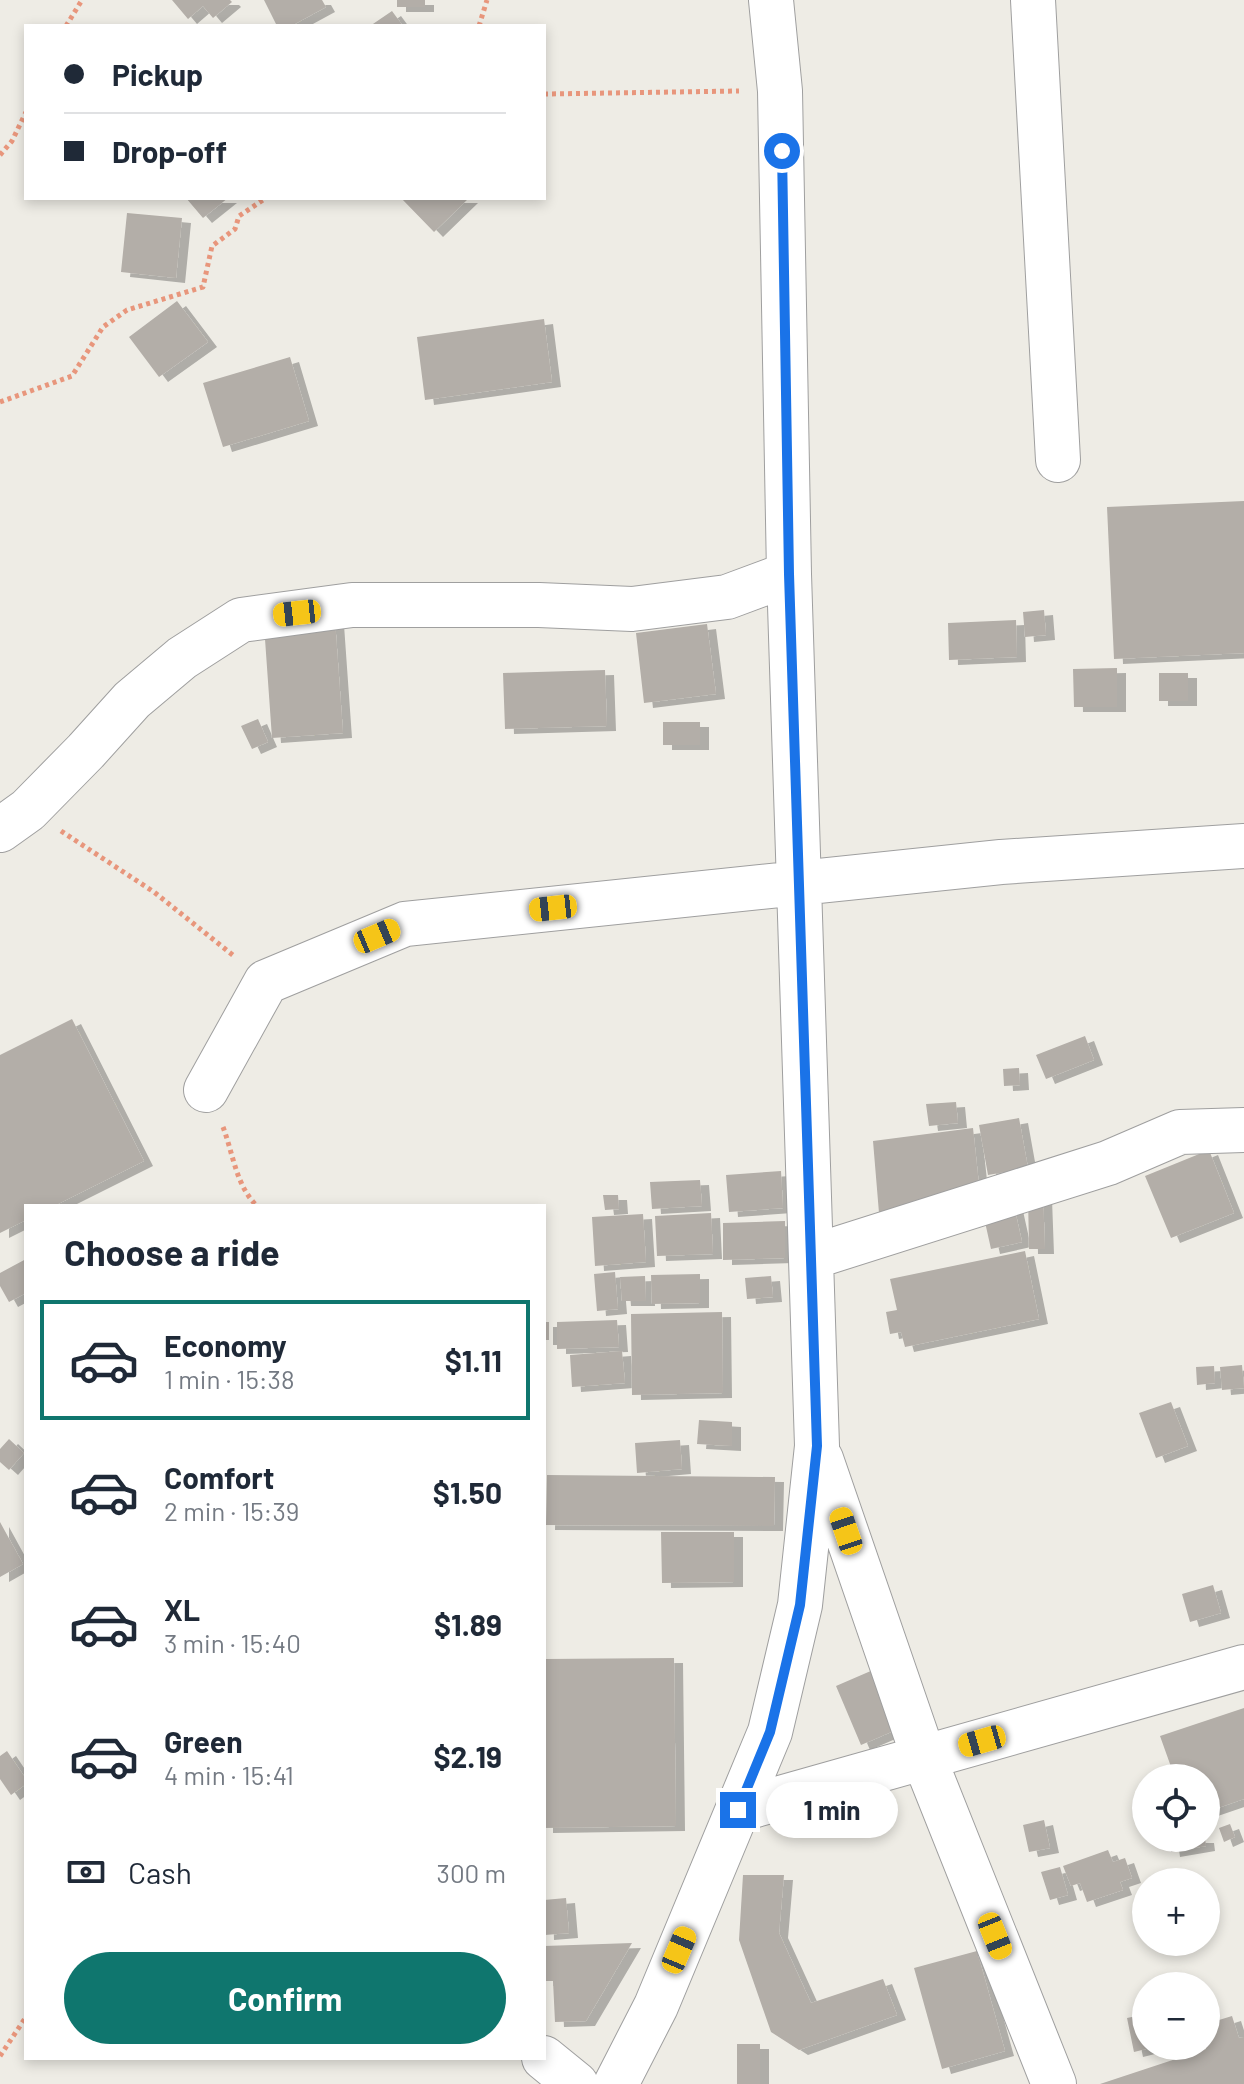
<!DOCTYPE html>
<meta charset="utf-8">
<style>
body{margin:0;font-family:Barlow,sans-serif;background:#f2f2f3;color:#1f2937;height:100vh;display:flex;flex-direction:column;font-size:30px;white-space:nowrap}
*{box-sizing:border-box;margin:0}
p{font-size:26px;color:#747a83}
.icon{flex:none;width:44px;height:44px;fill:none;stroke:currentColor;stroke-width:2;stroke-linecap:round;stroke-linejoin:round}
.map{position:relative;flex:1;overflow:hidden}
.sheet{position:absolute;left:24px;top:1204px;width:522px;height:856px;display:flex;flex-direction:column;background:#fff;border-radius:0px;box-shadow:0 4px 12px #0003}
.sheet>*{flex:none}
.hud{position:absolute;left:24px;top:24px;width:522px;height:176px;border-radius:0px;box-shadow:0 4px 12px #0003;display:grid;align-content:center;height:176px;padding:0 40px;background:#fff}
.controls{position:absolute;left:1132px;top:1764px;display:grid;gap:16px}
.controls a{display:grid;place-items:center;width:88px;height:88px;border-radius:50%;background:#fff;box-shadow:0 4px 12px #0003;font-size:40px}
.end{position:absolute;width:36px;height:36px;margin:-18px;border:10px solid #1a73e8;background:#fff;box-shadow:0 0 0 4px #fff}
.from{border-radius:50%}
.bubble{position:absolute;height:56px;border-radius:28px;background:#fff;box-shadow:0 4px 12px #0003;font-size:26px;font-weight:700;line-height:56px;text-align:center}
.car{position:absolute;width:24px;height:48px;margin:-24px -12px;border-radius:10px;box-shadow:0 0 6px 2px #0007;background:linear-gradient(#f5c518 24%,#345 0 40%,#f5c518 0 76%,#345 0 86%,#f5c518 0)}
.hud b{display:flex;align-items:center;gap:28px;height:76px;font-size:30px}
.hud b+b{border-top:2px solid #e0e1e3}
.hud i{width:20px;height:20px;background:#1f2937}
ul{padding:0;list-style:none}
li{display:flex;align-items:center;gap:24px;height:120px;margin:0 16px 12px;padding:0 24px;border:4px solid transparent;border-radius:0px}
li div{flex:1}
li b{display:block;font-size:30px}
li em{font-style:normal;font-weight:700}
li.selected{border-color:#0f766e}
li>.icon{width:72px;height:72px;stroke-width:1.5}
h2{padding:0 40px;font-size:36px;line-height:96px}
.pay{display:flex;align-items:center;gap:20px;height:88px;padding:0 40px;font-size:30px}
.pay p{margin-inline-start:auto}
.cta{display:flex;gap:16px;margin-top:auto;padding:16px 40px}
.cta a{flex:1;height:92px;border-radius:48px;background:#0f766e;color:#fff;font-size:32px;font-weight:700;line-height:92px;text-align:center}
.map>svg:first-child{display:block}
</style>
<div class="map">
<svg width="1244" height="2084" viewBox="0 0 1244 2084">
<defs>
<filter id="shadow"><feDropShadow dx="9" dy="5" stdDeviation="0" flood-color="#0004"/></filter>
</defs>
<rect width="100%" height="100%" fill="#eeece5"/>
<path fill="#b3aea8" filter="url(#shadow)" d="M 172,0 L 230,0 L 232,2 L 213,18 L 203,6 L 188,19 Z
M 264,0 L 322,0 L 326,7 L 291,26 L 277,26 Z
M 397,0 L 425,0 L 425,7 L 397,7 Z
M 392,11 L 403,26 L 370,26 Z
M 186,198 L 228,198 L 203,218 Z
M 401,198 L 469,198 L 434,232 Z
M 127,213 L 182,218 L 176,278 L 121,272 Z
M 177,301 L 208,342 L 159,377 L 129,337 Z
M 544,319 L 552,382 L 425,400 L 417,337 Z
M 290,357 L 309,421 L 223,447 L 203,383 Z
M 1244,501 L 1244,653 L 1114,659 L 1107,507 Z
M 1044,610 L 1046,635 L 1025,637 L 1023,612 Z
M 335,620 L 343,733 L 272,738 L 264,625 Z
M 1016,620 L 1017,657 L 949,660 L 948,623 Z
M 707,624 L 716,694 L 644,703 L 636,633 Z
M 1117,668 L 1117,707 L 1074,707 L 1073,669 Z
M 605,670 L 607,726 L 505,729 L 503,673 Z
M 1159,673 L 1188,673 L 1188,701 L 1159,701 Z
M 258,719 L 268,742 L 252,749 L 241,726 Z
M 663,722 L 700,722 L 700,745 L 663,745 Z
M 72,1019 L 144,1161 L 54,1206 L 26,1206 L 26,1220 L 0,1233 L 0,1055 Z
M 1085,1036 L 1094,1060 L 1046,1079 L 1036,1055 Z
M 1019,1068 L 1020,1085 L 1004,1086 L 1003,1069 Z
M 956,1102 L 958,1123 L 929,1126 L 926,1104 Z
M 1019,1118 L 1028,1168 L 988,1175 L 979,1125 Z
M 973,1128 L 979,1185 L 879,1213 L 873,1141 Z
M 1209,1150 L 1234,1213 L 1171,1238 L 1145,1176 Z
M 781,1171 L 783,1208 L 729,1212 L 726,1175 Z
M 700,1180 L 702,1206 L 652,1209 L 650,1182 Z
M 1043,1194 L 1045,1249 L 1029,1249 L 1028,1195 Z
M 603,1195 L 618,1195 L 619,1209 L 605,1210 Z
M 1014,1206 L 1022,1242 L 991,1249 L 983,1213 Z
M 711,1213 L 713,1254 L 657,1256 L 655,1216 Z
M 643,1214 L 646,1262 L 595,1266 L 592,1217 Z
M 785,1221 L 785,1258 L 723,1260 L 723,1223 Z
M 1025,1251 L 1039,1319 L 905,1347 L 901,1332 L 890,1334 L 886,1312 L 897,1310 L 890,1279 Z
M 26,1259 L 26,1293 L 9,1302 L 0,1286 L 0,1273 Z
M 615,1272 L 618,1309 L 597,1311 L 594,1274 Z
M 700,1274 L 700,1303 L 652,1304 L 651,1275 Z
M 645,1276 L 646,1301 L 622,1301 L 620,1277 Z
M 771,1276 L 773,1297 L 747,1299 L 745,1278 Z
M 722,1312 L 723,1393 L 632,1395 L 631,1314 Z
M 617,1320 L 619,1347 L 557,1349 L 557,1322 Z
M 544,1322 L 549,1322 L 549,1340 L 544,1340 Z
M 622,1351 L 625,1383 L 572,1387 L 570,1355 Z
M 1242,1365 L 1244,1388 L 1222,1390 L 1220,1367 Z
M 1214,1366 L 1215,1383 L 1197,1385 L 1196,1367 Z
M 1171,1402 L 1188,1446 L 1156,1458 L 1139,1413 Z
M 699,1420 L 732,1422 L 732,1446 L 697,1444 Z
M 9,1439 L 24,1453 L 9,1470 L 0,1462 L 0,1449 Z
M 680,1440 L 682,1469 L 637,1473 L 635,1443 Z
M 547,1475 L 775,1477 L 774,1526 L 546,1525 Z
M 0,1522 L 23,1564 L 0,1577 Z
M 661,1532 L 734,1532 L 734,1582 L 662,1583 Z
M 1213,1585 L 1221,1613 L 1190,1622 L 1182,1594 Z
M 674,1658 L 676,1826 L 544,1828 L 544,1659 Z
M 873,1670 L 898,1729 L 861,1745 L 836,1686 Z
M 1244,1708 L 1244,1799 L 1206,1812 L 1206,1778 L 1175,1778 L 1160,1736 Z
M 7,1751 L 26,1779 L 26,1784 L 11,1795 L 0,1779 L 0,1756 Z
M 1044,1820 L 1050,1848 L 1029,1852 L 1023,1825 Z
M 1230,1824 L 1235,1837 L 1224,1842 L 1219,1828 Z
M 1169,1838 L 1205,1838 L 1206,1846 L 1171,1852 Z
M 1108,1850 L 1113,1862 L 1125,1858 L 1132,1878 L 1120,1882 L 1123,1890 L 1087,1902 L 1080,1883 L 1071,1886 L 1063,1866 Z
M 1060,1867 L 1068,1895 L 1050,1900 L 1041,1872 Z
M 743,1875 L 784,1875 L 779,1933 L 811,2003 L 883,1979 L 897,2015 L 799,2050 L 771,2032 L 739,1940 Z
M 566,1898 L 569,1933 L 545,1935 L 544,1900 Z
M 632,1943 L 586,2021 L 555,2022 L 553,1981 L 544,1981 L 544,1946 Z
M 977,1951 L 1005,2051 L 942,2069 L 914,1968 Z
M 1146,2014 L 1146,2046 L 1154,2047 L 1134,2052 L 1127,2018 Z
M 1232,2016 L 1239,2038 L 1244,2037 L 1244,2084 L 1100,2084 L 1206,2049 L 1206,2024 Z
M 737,2044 L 760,2044 L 760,2084 L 737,2084 Z"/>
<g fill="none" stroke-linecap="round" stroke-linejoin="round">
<g stroke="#9f9f9f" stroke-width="46">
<path id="minor" d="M 1033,0 L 1058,460
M 0,830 L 28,810 L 86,751 L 132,700 L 182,658 L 241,620 L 352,605 L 539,605 L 632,609 L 727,597 L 789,574
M 206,1090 L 266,982 L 405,924 L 1001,862 L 1244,846
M 812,1257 L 1108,1163 L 1180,1132 L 1244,1130
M 821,1459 L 924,1758 L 1054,2084
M 738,1810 L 1244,1667
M 544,2058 L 576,2084
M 616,2084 L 656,2006 L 770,1732 L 800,1605 L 817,1446 L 789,574 L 780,91 L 771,0"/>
</g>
<path stroke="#e8967c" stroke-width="5" stroke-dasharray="4 4" stroke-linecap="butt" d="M 66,26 L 82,0
M 479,26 L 487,0
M 544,94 L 739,91
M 0,155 L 12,141 L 26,112
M 0,402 L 72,376 L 103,327 L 127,310 L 203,287 L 212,246 L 235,229 L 239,216 L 266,198
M 61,831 L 154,892 L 234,956
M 223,1127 C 233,1153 236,1186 257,1206
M 0,2056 L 26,2017"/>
<use href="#minor" stroke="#fff" stroke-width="44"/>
</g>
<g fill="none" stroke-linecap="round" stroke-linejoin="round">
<path stroke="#1a73e8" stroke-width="10" d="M 738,1810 L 770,1732 L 800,1605 L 817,1446 L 789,574 L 782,151"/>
</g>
</svg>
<div class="controls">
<a><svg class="icon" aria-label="locate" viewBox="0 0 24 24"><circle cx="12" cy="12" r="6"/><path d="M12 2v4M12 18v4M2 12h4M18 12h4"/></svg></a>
<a>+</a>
<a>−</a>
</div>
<i class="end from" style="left:782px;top:151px"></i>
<i class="end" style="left:738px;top:1810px"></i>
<div class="bubble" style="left:766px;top:1782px;width:132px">1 min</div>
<i class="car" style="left:297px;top:613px;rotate:264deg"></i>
<i class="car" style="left:553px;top:908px;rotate:264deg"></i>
<i class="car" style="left:377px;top:936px;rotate:67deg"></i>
<i class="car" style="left:846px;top:1531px;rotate:341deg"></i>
<i class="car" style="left:982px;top:1741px;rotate:254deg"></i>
<i class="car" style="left:995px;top:1936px;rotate:158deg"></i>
<i class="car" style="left:679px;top:1950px;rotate:23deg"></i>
<div class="hud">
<b><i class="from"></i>Pickup</b>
<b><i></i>Drop-off</b>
</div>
<section class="sheet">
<h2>Choose a ride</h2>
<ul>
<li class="selected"><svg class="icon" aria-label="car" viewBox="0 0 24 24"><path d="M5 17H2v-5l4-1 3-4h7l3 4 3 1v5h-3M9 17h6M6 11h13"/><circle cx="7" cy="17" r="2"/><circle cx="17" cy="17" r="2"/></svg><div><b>Economy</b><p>1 min · 15:38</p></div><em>$1.11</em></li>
<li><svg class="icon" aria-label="car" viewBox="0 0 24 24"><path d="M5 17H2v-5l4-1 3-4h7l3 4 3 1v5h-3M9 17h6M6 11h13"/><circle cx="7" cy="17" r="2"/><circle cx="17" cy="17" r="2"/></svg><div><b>Comfort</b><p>2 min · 15:39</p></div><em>$1.50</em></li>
<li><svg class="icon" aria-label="car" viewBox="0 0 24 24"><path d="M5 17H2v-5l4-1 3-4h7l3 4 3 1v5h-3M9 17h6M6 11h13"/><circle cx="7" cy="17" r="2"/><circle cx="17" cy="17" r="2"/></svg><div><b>XL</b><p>3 min · 15:40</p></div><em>$1.89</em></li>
<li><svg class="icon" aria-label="car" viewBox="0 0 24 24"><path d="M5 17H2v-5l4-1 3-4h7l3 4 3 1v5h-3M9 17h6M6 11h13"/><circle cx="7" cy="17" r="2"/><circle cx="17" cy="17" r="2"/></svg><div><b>Green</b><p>4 min · 15:41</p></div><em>$2.19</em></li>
</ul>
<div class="pay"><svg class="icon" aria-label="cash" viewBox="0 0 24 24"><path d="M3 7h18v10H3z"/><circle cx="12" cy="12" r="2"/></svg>Cash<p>300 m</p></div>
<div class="cta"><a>Confirm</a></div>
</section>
</div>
